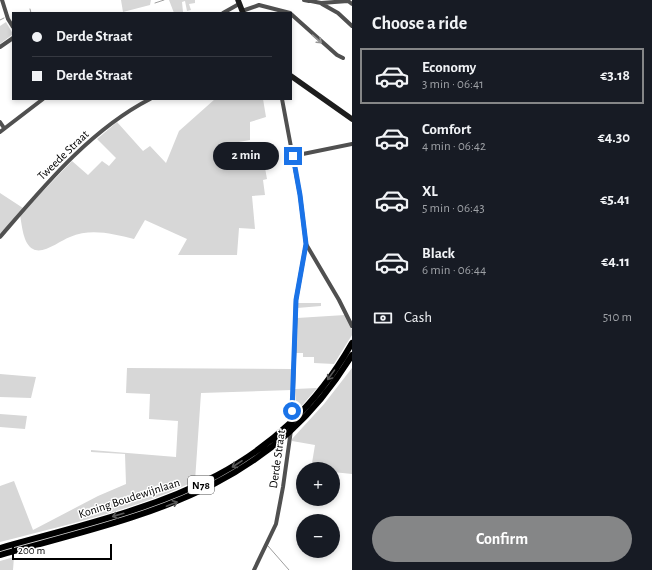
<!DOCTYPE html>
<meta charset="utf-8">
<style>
body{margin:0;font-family:"Alegreya Sans",sans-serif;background:#242831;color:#f1f3f6;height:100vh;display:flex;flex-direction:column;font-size:15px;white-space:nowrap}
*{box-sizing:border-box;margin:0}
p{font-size:13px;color:#9ea1a6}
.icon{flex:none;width:22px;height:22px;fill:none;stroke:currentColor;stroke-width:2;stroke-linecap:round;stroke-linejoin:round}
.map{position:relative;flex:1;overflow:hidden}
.details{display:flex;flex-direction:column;background:#171b24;width:300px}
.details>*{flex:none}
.top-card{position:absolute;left:12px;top:12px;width:280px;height:88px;border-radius:0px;box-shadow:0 2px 6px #0003;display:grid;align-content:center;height:88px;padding:0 20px;background:#171b24}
.tools{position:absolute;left:296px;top:462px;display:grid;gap:8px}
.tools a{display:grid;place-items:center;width:44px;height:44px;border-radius:50%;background:#171b24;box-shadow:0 2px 6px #0003;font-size:20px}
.scale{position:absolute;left:12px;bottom:10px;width:100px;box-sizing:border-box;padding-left:4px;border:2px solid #000;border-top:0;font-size:11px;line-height:14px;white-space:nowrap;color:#000;-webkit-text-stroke:3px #fff;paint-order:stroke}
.end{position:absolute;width:18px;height:18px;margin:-9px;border:5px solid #1a73e8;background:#fff;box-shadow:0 0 0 2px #fff}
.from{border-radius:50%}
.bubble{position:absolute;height:28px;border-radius:14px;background:#171b24;box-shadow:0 2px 6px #0003;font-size:13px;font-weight:700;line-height:28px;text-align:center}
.top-card b{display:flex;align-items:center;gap:14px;height:38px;font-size:15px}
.top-card b+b{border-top:1px solid #363941}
.top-card i{width:10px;height:10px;background:#f1f3f6}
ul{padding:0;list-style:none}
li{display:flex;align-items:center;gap:12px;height:56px;margin:0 8px 6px;padding:0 12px;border:2px solid transparent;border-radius:0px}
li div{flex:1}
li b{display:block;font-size:15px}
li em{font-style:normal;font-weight:700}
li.active{border-color:#858687}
li>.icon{width:36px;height:36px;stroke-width:1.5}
h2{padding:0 20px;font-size:18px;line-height:48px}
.pay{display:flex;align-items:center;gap:10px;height:44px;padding:0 20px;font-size:15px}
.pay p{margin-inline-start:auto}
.primary-button{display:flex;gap:8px;margin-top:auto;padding:8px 20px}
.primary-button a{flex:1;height:46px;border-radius:24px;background:#858687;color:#fff;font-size:16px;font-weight:700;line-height:46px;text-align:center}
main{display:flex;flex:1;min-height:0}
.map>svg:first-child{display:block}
</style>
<main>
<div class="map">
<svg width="352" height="570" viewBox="0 0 352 570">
<rect width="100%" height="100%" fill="#fff"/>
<path fill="#d7d7d7" d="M 121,0 L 151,0 L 150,5 L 123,12 Z
M 169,0 L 195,0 L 195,3 L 189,4 L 191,10 L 187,11 L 185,1 L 182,2 L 183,12 L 174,13 Z
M 6,22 L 13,34 L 0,44 L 0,26 Z
M 215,99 L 263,99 L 266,117 L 250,122 L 250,140 L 233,143 L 233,169 L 253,170 L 265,168 L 267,179 L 263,180 L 265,195 L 252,196 L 255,229 L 239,228 L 237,255 L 178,255 L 187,239 L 145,220 L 134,239 C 113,234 91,228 70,237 C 61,240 43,255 33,249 C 23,244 22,225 20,215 L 72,161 L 88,175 L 102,161 L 109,166 L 116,158 L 97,139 L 117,122 L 143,151 L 150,146 L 166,163 L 179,131 Z
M 0,193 L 23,208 L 0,235 Z
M 297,303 L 321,303 L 321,306 L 297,308 Z
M 345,315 L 352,329 L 352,335 L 334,364 L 314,363 L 314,357 L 303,357 L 303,353 L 295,353 L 297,318 Z
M 127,368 L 292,369 L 292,390 L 201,393 L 195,481 C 138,509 62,526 0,542 L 0,486 L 14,481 L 33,530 L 98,496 L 126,484 L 125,454 L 91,452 L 91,450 L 176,457 L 178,421 L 149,419 L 150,394 L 126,393 Z
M 352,368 L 352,474 L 333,472 L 333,469 L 311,469 L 315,445 L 292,441 L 292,439 L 324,404 Z
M 0,374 L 36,377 L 31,398 L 0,397 Z
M 317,388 L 299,409 L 296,410 L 295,389 Z
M 0,414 L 27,416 L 25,429 L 0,427 Z
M 287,428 L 289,431 L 224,478 L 146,511 L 0,553 L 0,550 L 158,504 L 186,493 L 237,466 Z
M 14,557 L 13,570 L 0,570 L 0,561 Z"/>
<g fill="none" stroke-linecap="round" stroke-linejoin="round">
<path stroke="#9e9e9e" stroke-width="1" d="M 155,3 L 164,0
M 30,9 L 31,13
M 0,20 L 4,18
M 268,546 L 289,570"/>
<path stroke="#505050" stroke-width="4" d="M 2,0 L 8,19 L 13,27
M 304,0 L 309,1
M 311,1 L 321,3 L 348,1 L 352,4
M 322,4 L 338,13 L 352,26
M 242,11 L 259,5 L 290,13
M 223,13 L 239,4
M 291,14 L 337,55 L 343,58
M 0,47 L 13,38
M 282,99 L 300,195 L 306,244 L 296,300 L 292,419
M 0,122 L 4,128
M 0,132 L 43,99
M 293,156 L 352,144
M 0,237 C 44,186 90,130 150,99
M 306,244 L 339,300 L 352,326
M 254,570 L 276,524 L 283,487 L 291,430"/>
<path stroke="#1d1d1d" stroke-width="5.5" d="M 238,0 L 243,13
M 291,76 L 352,119"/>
<path stroke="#000" stroke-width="6" d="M 0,548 C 146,507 270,486 352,343
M 0,555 C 143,515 268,493 352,355"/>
</g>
<defs><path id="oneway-shaft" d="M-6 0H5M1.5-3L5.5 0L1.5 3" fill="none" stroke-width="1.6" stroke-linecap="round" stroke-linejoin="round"/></defs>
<use stroke="#969696" href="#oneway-shaft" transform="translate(317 39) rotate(41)"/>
<g stroke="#595959">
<use href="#oneway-shaft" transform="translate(331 375) rotate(126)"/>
<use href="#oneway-shaft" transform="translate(237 464) rotate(147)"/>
<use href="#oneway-shaft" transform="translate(172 504) rotate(-21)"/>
<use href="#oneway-shaft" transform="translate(118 515) rotate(164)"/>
</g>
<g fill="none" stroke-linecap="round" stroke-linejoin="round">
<path stroke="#1a73e8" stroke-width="5" d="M 292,411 L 296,300 L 306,244 L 300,195 L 293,156"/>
</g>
<g text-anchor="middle" stroke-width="3" stroke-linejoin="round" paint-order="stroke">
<rect fill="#fff" stroke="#4c4c4c" stroke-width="1" x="188" y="476" width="26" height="18" rx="3"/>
<g font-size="11" font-weight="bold" fill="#000">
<text x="201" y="489">N78</text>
</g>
<g font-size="12" fill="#000" stroke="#fff">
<text transform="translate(63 155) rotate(-44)" y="4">Tweede Straat</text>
<text transform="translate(277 459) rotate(-82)" y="4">Derde Straat</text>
<text transform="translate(129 498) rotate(-18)" y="4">Koning Boudewijnlaan</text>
</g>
</g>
</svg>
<div class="tools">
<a>+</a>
<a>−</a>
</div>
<div class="scale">200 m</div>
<i class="end from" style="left:292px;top:411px"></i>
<i class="end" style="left:293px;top:156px"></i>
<div class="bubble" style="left:213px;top:142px;width:66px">2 min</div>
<div class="top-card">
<b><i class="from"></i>Derde Straat</b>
<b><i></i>Derde Straat</b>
</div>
</div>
<section class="details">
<h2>Choose a ride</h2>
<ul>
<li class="active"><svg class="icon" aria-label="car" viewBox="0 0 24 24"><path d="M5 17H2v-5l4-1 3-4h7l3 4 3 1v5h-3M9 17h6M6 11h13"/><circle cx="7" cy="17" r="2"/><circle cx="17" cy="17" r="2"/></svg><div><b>Economy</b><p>3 min · 06:41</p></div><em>€3.18</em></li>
<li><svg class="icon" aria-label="car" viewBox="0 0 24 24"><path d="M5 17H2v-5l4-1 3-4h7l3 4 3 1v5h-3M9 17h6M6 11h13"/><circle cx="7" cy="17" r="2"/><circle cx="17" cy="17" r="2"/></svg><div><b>Comfort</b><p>4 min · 06:42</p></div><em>€4.30</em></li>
<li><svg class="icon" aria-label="car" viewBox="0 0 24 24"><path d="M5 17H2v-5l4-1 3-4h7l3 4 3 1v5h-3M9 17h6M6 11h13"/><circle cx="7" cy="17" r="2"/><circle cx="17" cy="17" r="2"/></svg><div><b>XL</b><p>5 min · 06:43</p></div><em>€5.41</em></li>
<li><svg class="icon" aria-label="car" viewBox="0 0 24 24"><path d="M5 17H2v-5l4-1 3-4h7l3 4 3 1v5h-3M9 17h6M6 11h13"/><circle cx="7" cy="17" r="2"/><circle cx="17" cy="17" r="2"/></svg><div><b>Black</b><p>6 min · 06:44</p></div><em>€4.11</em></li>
</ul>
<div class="pay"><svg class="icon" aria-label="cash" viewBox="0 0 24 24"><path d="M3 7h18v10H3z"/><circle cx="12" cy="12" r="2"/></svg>Cash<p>510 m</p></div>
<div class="primary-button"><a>Confirm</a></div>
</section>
</main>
